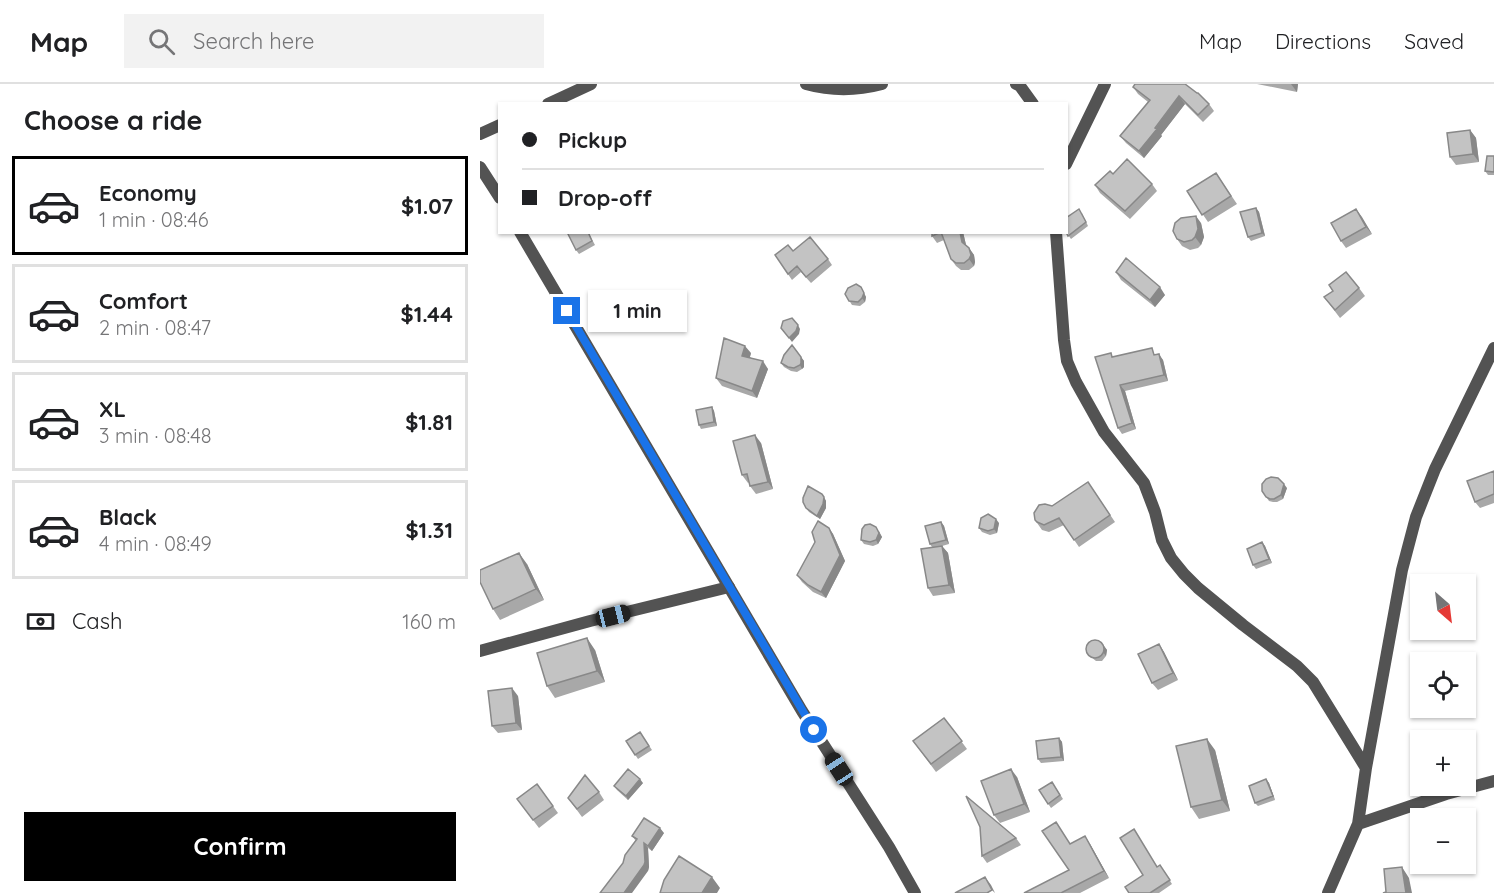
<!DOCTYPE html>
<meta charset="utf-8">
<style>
body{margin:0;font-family:Quicksand,sans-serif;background:#f2f2f2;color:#202124;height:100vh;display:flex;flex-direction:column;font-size:22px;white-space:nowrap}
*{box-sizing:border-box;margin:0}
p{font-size:20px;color:#757577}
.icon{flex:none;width:33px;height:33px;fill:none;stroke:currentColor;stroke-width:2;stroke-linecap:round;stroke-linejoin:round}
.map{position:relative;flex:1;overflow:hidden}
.drawer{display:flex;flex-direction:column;background:#fff;width:480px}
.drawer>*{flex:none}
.guide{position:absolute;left:18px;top:18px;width:570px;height:132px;border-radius:0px;box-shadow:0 2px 4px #0004;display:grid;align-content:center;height:132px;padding:0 24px;background:#fff}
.needle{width:39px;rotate:152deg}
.fabs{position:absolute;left:930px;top:490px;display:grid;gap:12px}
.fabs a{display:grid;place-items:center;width:66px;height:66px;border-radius:0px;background:#fff;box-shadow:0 2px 4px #0004;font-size:30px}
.end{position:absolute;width:27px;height:27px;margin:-14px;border:8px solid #1a73e8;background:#fff;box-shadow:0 0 0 3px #fff}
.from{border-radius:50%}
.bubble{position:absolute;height:42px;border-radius:0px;background:#fff;box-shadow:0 2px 4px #0004;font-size:20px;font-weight:700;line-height:42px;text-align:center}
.car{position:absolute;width:18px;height:36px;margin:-18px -9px;border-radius:8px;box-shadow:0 0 4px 2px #0007;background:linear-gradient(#222 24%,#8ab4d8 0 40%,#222 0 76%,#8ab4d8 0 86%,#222 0)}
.guide b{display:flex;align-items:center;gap:21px;height:57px;font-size:22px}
.guide b+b{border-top:2px solid #e0e0e0}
.guide i{width:15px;height:15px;background:#202124}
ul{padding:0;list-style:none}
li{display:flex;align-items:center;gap:18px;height:99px;margin:0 12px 9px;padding:0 12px;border:3px solid #e0e0e0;border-radius:0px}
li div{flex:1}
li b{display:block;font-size:22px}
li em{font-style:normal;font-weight:700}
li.selected{border-color:#000}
li>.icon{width:54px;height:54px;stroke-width:1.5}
h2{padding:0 24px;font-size:27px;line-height:72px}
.pay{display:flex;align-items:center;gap:15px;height:66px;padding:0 24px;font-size:22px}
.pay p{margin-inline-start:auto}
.primary-button{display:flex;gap:12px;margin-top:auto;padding:12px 24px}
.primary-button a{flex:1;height:69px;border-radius:0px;background:#000;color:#fff;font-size:24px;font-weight:700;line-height:69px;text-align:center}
header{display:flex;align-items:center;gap:36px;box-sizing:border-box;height:84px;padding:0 30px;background:#fff;border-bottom:2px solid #e0e0e0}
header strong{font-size:28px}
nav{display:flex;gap:33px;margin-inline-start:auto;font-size:21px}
.search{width:420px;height:54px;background:#f2f2f2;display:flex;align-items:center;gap:15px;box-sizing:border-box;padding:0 21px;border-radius:0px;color:#757577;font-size:22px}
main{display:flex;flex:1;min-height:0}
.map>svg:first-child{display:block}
</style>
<header>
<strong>Map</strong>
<div class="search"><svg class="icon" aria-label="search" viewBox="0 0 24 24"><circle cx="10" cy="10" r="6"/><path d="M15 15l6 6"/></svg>Search here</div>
<nav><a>Map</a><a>Directions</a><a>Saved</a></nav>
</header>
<main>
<section class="drawer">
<h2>Choose a ride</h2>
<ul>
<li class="selected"><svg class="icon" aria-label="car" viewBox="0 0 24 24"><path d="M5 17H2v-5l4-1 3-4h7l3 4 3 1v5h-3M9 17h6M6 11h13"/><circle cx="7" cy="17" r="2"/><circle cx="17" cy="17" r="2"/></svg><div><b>Economy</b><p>1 min · 08:46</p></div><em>$1.07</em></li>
<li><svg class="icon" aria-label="car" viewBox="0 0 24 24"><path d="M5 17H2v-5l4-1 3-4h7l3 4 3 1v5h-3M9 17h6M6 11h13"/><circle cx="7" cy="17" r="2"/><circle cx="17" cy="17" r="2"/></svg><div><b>Comfort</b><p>2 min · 08:47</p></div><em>$1.44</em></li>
<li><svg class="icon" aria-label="car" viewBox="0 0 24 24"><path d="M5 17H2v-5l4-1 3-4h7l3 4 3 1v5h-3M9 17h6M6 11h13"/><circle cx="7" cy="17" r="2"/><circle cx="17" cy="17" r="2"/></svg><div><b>XL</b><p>3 min · 08:48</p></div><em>$1.81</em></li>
<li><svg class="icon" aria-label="car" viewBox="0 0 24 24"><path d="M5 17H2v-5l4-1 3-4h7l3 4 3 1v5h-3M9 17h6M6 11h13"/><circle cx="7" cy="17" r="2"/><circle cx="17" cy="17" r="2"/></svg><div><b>Black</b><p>4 min · 08:49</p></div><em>$1.31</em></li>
</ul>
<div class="pay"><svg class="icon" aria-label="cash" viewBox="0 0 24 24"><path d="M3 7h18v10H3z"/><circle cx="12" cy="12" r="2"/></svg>Cash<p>160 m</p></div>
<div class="primary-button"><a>Confirm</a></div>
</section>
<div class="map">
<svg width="1014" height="809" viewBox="0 0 1014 809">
<rect width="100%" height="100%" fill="#fff"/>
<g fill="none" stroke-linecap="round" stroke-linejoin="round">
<path stroke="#535353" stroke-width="12" d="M 326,0 C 351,7 376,7 402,0
M 536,0 L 540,2 L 553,20
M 68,20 L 111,0
M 0,50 L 20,41
M 586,80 L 625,0
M 576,148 L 584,256 L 587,277 L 596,298 L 624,348 L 664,399 L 675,428 L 682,456 L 691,474 L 704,490 L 718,504 L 763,541 L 817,582 L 833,598 L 886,684
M 0,567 L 110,537 L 249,503
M 878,740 L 966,710 L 1014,697
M 848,809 L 878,740 L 886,684 L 922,486 L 936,433 L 955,385 L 1014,264"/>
<path stroke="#535353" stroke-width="12" d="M 0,83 L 20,114
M 40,148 L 322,627 L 409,763 L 435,809"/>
</g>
<path fill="#a8a8a8" d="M 777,0 L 818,0 L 817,8 Z
M 653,3 L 729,20 L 734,27 L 723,38 L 705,20 L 681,51 L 682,52 L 664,74 L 646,59 L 640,52 L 668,18 L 658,10 Z
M 990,46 L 996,54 L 999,78 L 976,81 L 970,73 Z
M 1014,72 L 1014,91 L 1008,91 L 1005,87 Z
M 736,89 L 757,120 L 728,138 L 707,107 Z
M 633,90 L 672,100 L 677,107 L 650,135 L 620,109 L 615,101 Z
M 776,124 L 779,128 L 785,152 L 771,157 L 768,153 Z
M 876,125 L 892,150 L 866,164 L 861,157 Z
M 602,129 L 608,142 L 591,155 L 586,148 Z
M 721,139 L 724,153 L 721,161 L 718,164 L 710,166 L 702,162 L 697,155 Z
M 108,148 L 115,161 L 99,170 L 96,166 Z
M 452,148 L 483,148 L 486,161 L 489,164 L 494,171 L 495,178 L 494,182 L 489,186 L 481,186 L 476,182 L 471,175 L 464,156 L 457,159 L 452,152 Z
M 295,171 L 348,175 L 352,181 L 331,199 L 321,188 L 312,196 Z
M 636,188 L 685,211 L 675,223 L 641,196 Z
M 381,203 L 386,213 L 385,218 L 380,222 L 372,221 L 365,210 Z
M 879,204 L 885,212 L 860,234 L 844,213 Z
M 271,269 L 270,273 L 288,285 L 277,314 L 242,302 L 236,294 Z
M 677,271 L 683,276 L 688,297 L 645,307 L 656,345 L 642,350 L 638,344 L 634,273 Z
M 321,273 L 324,277 L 324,283 L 322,285 L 317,288 L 311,287 L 304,283 L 301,279 Z
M 232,323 L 234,327 L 237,342 L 221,345 L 219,341 Z
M 281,359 L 293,405 L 276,410 L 270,402 L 269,398 L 268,399 L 262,391 Z
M 1014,387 L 1014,419 L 1000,424 L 995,418 Z
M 608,398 L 635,438 L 599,463 L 584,441 L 569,448 L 562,446 L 555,436 L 572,422 Z
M 807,404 L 803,415 L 797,418 L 793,418 L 789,417 L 782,407 Z
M 342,410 L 346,417 L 346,424 L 340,435 L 329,428 L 326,424 Z
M 461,438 L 464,442 L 469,460 L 462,462 L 468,469 L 475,509 L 453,512 L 448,504 L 452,463 L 450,460 Z
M 519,439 L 517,449 L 510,451 L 502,448 L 499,444 Z
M 349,444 L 353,450 L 365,477 L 346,514 L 333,508 L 322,498 L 317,491 Z
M 399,447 L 402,453 L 398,460 L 393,462 L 384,460 L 381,456 Z
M 782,458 L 785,462 L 792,479 L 776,485 L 773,481 Z
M 47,480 L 64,516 L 20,536 L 13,525 Z
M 621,558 L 627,566 L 626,572 L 622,577 L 616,577 L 611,573 L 608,569 Z
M 679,560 L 684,568 L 698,596 L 678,606 L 672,599 Z
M 115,566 L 125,598 L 75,614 L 67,602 Z
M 38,612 L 42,646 L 18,649 L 12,642 Z
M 464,634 L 487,665 L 456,688 L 433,657 Z
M 160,648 L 172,666 L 158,675 L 146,657 Z
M 579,654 L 582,658 L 584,677 L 561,679 L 558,675 Z
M 735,666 L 750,727 L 719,735 L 711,723 Z
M 537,693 L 550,728 L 520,739 L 514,731 Z
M 786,695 L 789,699 L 795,716 L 778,722 L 775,719 Z
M 572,698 L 583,715 L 571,724 L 559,706 Z
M 163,699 L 148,716 L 137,706 L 134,702 Z
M 57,700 L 78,729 L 59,744 L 37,715 Z
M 119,708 L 124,716 L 102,733 L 88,714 Z
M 184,749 L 172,767 L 168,764 L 169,783 L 168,787 L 143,779 L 156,757 L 152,752 Z
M 536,754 L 541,761 L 507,779 L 502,772 Z
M 591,760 L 610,760 L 629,794 L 600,809 L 544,809 L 589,786 Z
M 680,781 L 692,800 L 679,809 L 649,809 Z"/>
<path fill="#888" d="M 811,0 L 818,0 L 817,8 Z
M 699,12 L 705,20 L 681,51 L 682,52 L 664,74 L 659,67 Z
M 990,46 L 996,54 L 999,78 L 993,70 Z
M 776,124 L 779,128 L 785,152 L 782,149 Z
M 876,125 L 882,133 L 892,150 L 886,143 Z
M 716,132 L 721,139 L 724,153 L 721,161 L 715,153 Z
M 480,148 L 483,148 L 487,165 L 482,158 Z
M 489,164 L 494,171 L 495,178 L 494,182 L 489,175 Z
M 381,203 L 386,213 L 385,218 L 382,214 Z
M 680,203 L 685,211 L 675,223 L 670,216 Z
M 318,241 L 320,245 L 319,250 L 312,258 L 309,254 Z
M 265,262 L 271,269 L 268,279 L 262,272 Z
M 679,270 L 683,276 L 688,297 L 684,291 Z
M 321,273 L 324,277 L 324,283 L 322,285 L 320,281 Z
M 283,277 L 288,285 L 277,314 L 272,307 Z
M 640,301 L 645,307 L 656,345 L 652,339 Z
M 232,323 L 234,327 L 237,342 L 234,338 Z
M 275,351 L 281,359 L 293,405 L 288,398 Z
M 804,400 L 807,404 L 803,415 L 801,411 Z
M 344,413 L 346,417 L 346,424 L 340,435 L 337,432 Z
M 516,435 L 519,439 L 517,449 L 514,445 Z
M 461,438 L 464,442 L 469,460 L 466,456 Z
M 396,443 L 402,453 L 398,460 L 396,456 Z
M 349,444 L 353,450 L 365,477 L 346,514 L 341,508 Z
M 782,458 L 785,462 L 792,479 L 789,475 Z
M 462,462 L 468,469 L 475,509 L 469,501 Z
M 39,469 L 47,480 L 64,516 L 56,505 Z
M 107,554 L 115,566 L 125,598 L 117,587 Z
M 679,560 L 684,568 L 698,596 L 693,589 Z
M 624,562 L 627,566 L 626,572 L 623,568 Z
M 32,604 L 38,612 L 42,646 L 36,639 Z
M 579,654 L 582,658 L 584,677 L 581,673 Z
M 727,655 L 735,666 L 750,727 L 742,716 Z
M 531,685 L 537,693 L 550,728 L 544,720 Z
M 160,695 L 163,699 L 148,716 L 146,712 Z
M 786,695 L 789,699 L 795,716 L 793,712 Z
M 180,744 L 184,749 L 172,767 L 168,762 Z
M 605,752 L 610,760 L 629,794 L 624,787 Z
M 164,759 L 168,764 L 169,783 L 168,787 L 152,809 L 144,809 Z
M 922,783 L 929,794 L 932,809 L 926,809 Z
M 232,793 L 240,804 L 237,809 L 222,809 Z
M 505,793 L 511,801 L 515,809 L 512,806 Z"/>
<path fill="#c3c3c3" stroke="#888" stroke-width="1.5" d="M 655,0 L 705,0 L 717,9 L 718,9 L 729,20 L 718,31 L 699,12 L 675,44 L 677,45 L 659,67 L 640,52 L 670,16 L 653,3 Z
M 990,46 L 993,70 L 970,73 L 967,49 Z
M 1007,72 L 1014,72 L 1014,88 L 1005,87 Z
M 647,75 L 672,100 L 645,127 L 615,101 L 630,87 L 633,90 Z
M 736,89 L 751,112 L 722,131 L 707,107 Z
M 776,124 L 782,149 L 768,153 L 760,128 Z
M 599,125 L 606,138 L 588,152 L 586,148 L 586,134 Z
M 876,125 L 886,143 L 861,157 L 851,139 Z
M 716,132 L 718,145 L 715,153 L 712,156 L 704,158 L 697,155 L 693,147 L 695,139 L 701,134 Z
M 87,148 L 108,148 L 112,157 L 96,166 Z
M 452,148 L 461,148 L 452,152 Z
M 461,148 L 480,148 L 482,158 L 489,164 L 491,171 L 489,175 L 484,179 L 476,179 L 471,175 Z
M 330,153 L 348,175 L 326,193 L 317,182 L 308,190 L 295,171 L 308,161 L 313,167 Z
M 646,174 L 680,203 L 670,216 L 636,188 Z
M 866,188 L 879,204 L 855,226 L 844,213 L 853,207 L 849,201 Z
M 376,200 L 381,203 L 384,209 L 382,214 L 378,218 L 369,217 L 365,210 L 368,204 Z
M 312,234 L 318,241 L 316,247 L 309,254 L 301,244 L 303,237 Z
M 244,254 L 265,262 L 262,272 L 283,277 L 272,307 L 236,294 Z
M 312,261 L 321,273 L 321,279 L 320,281 L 314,284 L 308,283 L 301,279 L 304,271 Z
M 672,264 L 674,271 L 679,270 L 684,291 L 640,301 L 652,339 L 638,344 L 615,273 L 631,269 L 632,273 Z
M 232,323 L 234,338 L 219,341 L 216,326 Z
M 275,351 L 288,398 L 270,402 L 267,390 L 262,391 L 253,357 Z
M 1014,387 L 1014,410 L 995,418 L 987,397 Z
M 791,393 L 798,394 L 804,400 L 801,411 L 794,415 L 790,415 L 786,413 L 782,407 L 782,400 L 786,395 Z
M 608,398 L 630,431 L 594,456 L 579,434 L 564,441 L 557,438 L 555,436 L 554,429 L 559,421 L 565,420 L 572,422 Z
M 328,402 L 342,410 L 344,413 L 343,420 L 337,432 L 326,424 L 323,418 L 323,414 Z
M 508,430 L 516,435 L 514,445 L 508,447 L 499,444 L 501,434 Z
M 338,437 L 349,444 L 360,471 L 341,508 L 328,501 L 317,491 L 335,458 L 332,448 Z
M 461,438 L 466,456 L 450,460 L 445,442 Z
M 390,440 L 396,443 L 399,449 L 396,456 L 390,458 L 381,456 L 382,445 L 385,441 Z
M 782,458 L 789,475 L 773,481 L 767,465 Z
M 462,462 L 469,501 L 448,504 L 441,465 Z
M 39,469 L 56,505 L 13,525 L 0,498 L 0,486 Z
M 107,554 L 117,587 L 67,602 L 57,569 Z
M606 565a9 9 0 1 1 18 0a9 9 0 1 1-18 0Z
M 679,560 L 693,589 L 672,599 L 658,570 Z
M 32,604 L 36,639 L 12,642 L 8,607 Z
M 464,634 L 482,657 L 451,680 L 433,657 Z
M 160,648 L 169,662 L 155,671 L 146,657 Z
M 579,654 L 581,673 L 558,675 L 556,657 Z
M 727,655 L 742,716 L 711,723 L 696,662 Z
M 148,685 L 160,695 L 146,712 L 134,702 Z
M 531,685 L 544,720 L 514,731 L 501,697 Z
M 105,691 L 119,708 L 97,725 L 88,714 Z
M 786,695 L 793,712 L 775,719 L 769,702 Z
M 572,698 L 580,711 L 568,720 L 559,706 Z
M 57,700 L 73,722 L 53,736 L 37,715 Z
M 486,712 L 536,754 L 502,772 L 500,743 Z
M 164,734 L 180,744 L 168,762 L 164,759 L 165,778 L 164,781 L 144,809 L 120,809 L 143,779 L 145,771 L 157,755 L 152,752 Z
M 576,738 L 590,760 L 605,752 L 624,787 L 581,809 L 544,809 L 589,786 L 562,747 Z
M 654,745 L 677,783 L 680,781 L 690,796 L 670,809 L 649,809 L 645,803 L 663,791 L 640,754 Z
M 199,772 L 232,793 L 222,809 L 180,809 L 184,796 Z
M 922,783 L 926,809 L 903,809 L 906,808 L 904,785 Z
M 505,793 L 512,806 L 507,809 L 475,809 Z"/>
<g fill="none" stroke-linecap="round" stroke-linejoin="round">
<path stroke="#1a73e8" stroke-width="8" d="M 87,227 L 334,646"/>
</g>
</svg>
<div class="fabs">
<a><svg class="needle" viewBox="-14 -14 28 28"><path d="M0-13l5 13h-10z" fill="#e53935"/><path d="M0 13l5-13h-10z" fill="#757577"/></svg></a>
<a><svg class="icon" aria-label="locate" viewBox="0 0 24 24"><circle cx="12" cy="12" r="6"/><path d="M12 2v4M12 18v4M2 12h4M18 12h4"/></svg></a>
<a>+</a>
<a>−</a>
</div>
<i class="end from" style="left:334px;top:646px"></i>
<i class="end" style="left:87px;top:227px"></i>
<div class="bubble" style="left:108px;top:206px;width:99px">1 min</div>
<i class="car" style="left:133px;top:532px;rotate:76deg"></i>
<i class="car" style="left:359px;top:685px;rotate:327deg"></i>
<div class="guide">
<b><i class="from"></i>Pickup</b>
<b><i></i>Drop-off</b>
</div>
</div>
</main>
